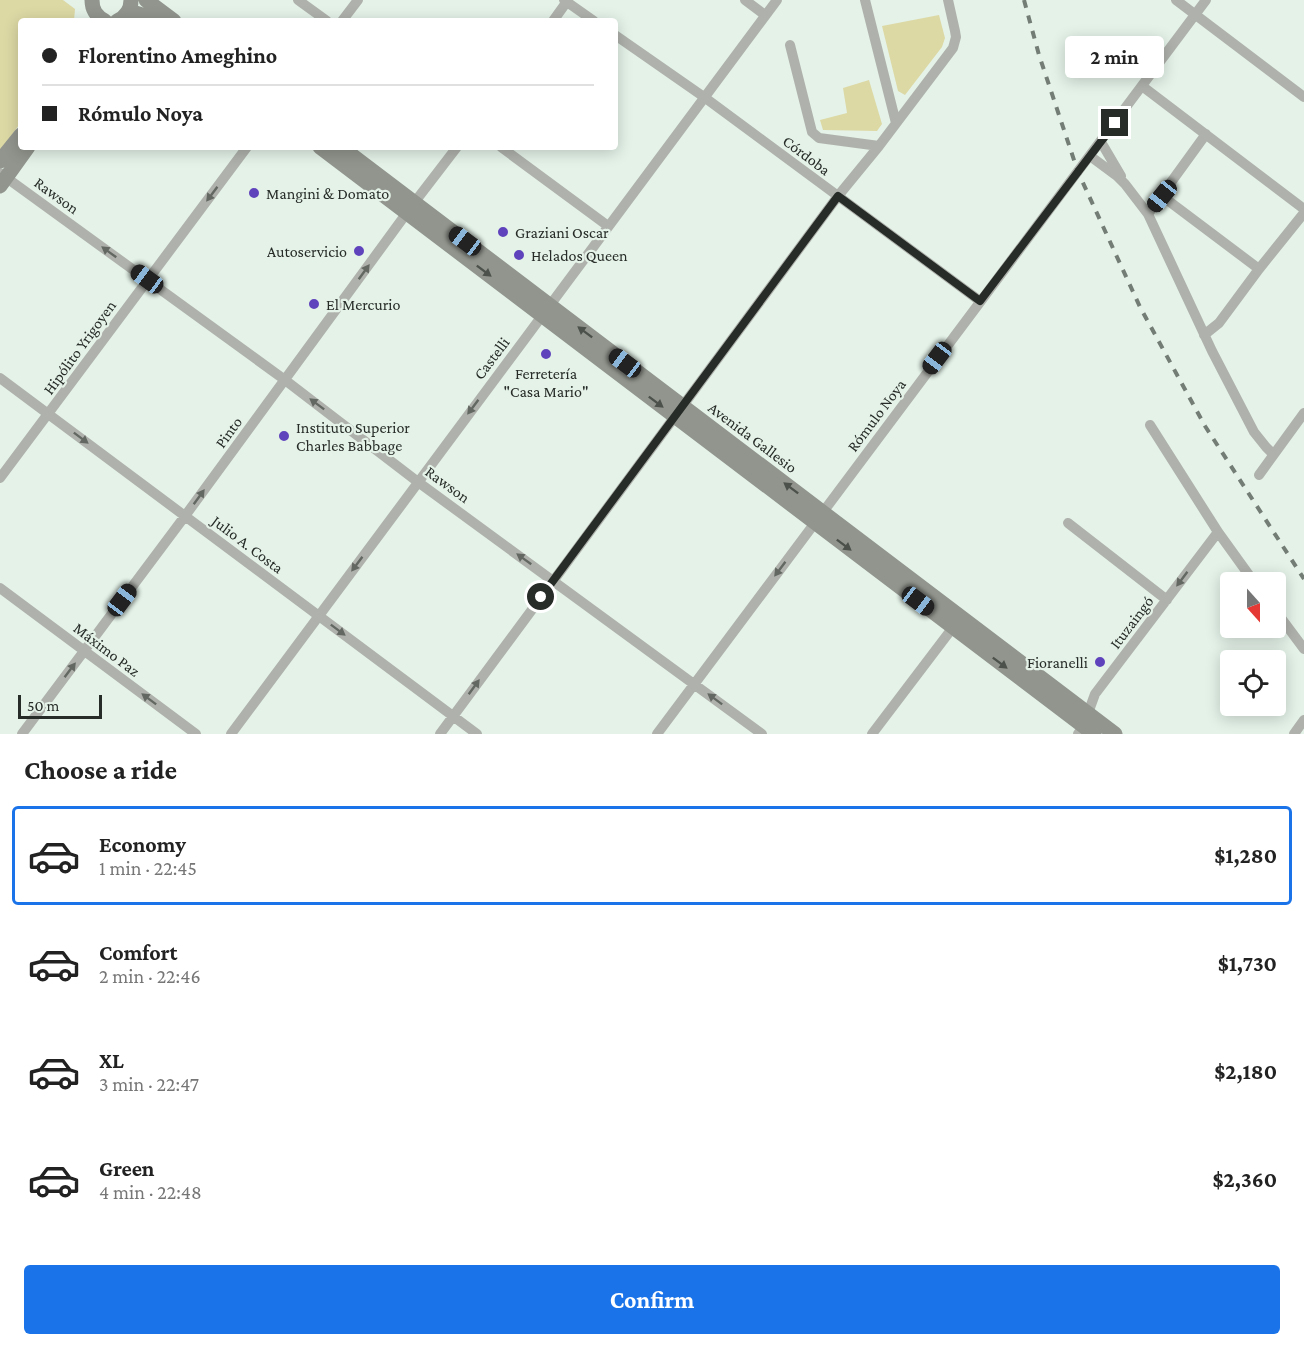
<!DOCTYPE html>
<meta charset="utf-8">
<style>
body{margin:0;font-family:"Crimson Pro",serif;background:#f2f2f2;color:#222;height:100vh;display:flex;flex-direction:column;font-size:22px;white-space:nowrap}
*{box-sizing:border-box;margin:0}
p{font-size:20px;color:#767676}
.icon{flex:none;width:33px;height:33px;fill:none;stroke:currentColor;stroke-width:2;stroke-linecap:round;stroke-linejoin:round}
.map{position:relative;height:734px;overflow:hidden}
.side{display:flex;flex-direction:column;background:#fff;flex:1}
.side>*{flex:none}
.banner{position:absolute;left:18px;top:18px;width:600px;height:132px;border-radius:6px;box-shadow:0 3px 15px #0003;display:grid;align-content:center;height:132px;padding:0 24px;background:#fff}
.needle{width:39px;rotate:159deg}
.controls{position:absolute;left:1220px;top:572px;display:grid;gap:12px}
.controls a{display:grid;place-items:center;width:66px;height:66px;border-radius:6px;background:#fff;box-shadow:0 3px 15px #0003;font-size:30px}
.scale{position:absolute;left:18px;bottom:15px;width:84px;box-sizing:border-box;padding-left:6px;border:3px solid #272c28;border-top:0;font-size:16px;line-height:21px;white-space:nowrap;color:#272c28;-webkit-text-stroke:4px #e4f2e8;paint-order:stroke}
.end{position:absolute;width:27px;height:27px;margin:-14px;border:8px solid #272c28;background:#fff;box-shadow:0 0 0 3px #fff}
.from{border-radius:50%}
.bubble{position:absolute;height:42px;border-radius:6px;background:#fff;box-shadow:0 3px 15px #0003;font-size:20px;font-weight:700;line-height:42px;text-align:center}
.car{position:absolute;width:18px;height:36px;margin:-18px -9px;border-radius:8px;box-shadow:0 0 4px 2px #0007;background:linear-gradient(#222 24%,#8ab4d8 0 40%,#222 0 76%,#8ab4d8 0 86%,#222 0)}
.banner b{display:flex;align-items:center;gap:21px;height:57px;font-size:22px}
.banner b+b{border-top:2px solid #e0e0e0}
.banner i{width:15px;height:15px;background:#222}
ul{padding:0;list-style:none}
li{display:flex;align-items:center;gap:18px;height:99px;margin:0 12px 9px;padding:0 12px;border:3px solid transparent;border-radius:6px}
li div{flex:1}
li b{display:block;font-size:22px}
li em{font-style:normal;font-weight:700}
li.active{border-color:#1a73e8}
li>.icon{width:54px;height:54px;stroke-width:1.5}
h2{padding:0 24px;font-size:27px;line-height:72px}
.cta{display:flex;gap:12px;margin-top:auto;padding:12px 24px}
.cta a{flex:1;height:69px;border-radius:6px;background:#1a73e8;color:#fff;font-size:24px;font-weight:700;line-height:69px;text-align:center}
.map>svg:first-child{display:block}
</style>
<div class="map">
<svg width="1304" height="734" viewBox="0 0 1304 734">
<rect width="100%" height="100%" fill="#e4f2e8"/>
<path fill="#ddd9a5" d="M 0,0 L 63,0 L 75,9 L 74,21 L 21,21 L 21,122 L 0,152 Z
M 939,15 L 945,38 L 942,47 L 905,95 L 898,91 L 882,26 Z
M 869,80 L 882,124 L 877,131 L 823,130 L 820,120 L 847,113 L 843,88 Z"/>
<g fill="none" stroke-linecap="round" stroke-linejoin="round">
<path stroke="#afb2ac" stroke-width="10" d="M 298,0 L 327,21
M 564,0 L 594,21
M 745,0 L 765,15
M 865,0 L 896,123
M 1176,0 L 1304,97
M 342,21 L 358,0
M 553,21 L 568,0
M 615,35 L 704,97 L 980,301
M 790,45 L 812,132 L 819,138 L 879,146
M 1142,86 L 1304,209
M 1101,142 L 1121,176
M 501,147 L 608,226
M 1090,156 L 1117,176 L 1125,184 L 1148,214 L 1212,351 L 1254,432 L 1266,447 L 1273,454
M 0,173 L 285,380 L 418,482 L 762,734
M 1162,196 L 1259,269
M 1148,214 L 1206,134
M 1204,335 L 1219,323 L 1259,269 L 1304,213
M 0,378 L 477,734
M 1150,425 L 1218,532 L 1254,582
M 1259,475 L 1304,413
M 0,478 L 247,147
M 1068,523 L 1167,600
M 0,588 L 196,734
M 1275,610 L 1304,649
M 22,734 L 185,516 L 414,203 L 457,147
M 231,734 L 777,0
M 440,734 L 838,196 L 879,146 L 953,48 L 956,37 L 955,31 L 948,0
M 657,734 L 1206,0
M 872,734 L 957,622
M 1078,734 L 1083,727 L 1095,694 L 1218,532
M 1294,734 L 1304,720"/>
<path stroke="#91958d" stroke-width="15" d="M 92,0 C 92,10 96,16 105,21
M 146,0 L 174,21
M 129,11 L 148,17 L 154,21
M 117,21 C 126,17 131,10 131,0
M 320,147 L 1094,734
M 341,147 L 1115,734
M 0,161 L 21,135
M 0,186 L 28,147"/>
<path stroke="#737c75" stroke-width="4" stroke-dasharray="8 8" stroke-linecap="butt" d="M 1024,0 L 1039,55 L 1078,172 L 1140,307 L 1205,426 L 1304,579"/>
</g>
<defs><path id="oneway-solid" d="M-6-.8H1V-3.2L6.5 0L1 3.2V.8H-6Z" transform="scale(1.5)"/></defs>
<g fill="#646863">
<use href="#oneway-solid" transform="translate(212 194) rotate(127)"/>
<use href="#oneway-solid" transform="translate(109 252) rotate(-144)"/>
<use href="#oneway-solid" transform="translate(364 272) rotate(-54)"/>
<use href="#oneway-solid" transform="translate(317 404) rotate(-143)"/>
<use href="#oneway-solid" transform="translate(473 407) rotate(127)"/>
<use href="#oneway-solid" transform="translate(81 438) rotate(37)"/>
<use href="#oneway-solid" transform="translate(199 497) rotate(-54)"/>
<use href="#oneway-solid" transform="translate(524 559) rotate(-144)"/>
<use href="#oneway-solid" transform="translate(357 564) rotate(127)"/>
<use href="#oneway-solid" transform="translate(780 569) rotate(127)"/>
<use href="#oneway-solid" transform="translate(1182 579) rotate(127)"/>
<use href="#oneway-solid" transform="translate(338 630) rotate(37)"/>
<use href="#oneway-solid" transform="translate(70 670) rotate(-53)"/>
<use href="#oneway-solid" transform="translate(474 687) rotate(-54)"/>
<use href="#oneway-solid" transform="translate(149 699) rotate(-143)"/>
<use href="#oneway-solid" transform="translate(715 699) rotate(-143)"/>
</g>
<g fill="#4c514b">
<use href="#oneway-solid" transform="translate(484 271) rotate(37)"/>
<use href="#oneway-solid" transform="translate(585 332) rotate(-143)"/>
<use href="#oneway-solid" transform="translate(656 402) rotate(37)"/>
<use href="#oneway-solid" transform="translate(791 488) rotate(-143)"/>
<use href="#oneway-solid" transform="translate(844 545) rotate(37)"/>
<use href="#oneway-solid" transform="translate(1000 663) rotate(37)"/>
</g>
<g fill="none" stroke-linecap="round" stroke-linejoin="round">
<path stroke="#272c28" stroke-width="8" d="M 541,597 L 838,196 L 980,301 L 1115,123"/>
</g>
<g fill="#5f43bc" stroke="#e4f2e8" stroke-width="2">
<circle cx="254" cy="193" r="6"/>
<circle cx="503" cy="232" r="6"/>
<circle cx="359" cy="251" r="6"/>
<circle cx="519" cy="255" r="6"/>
<circle cx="314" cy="304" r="6"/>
<circle cx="546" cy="354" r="6"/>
<circle cx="284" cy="436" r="6"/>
<circle cx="1100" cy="662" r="6"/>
</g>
<g text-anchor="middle" stroke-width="4.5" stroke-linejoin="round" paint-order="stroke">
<g font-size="16" fill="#272c28" stroke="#e4f2e8">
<text transform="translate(807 155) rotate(37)" y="6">Córdoba</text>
<text transform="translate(57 195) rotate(36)" y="6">Rawson</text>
<text transform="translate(79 347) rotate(-54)" y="6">Hipólito Yrigoyen</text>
<text transform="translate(491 358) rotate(-53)" y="6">Castelli</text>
<text transform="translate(876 415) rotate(-53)" y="6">Rómulo Noya</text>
<text transform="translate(228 432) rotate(-54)" y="6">Pinto</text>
<text transform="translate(753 437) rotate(37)" y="6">Avenida Gallesio</text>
<text transform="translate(448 484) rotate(36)" y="6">Rawson</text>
<text transform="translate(248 544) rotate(37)" y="6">Julio A. Costa</text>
<text transform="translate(1131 622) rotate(-53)" y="6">Ituzaingó</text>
<text transform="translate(107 649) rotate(37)" y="6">Máximo Paz</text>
</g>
<g font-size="16" fill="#272c28" stroke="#e4f2e8" text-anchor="start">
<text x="266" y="199">Mangini &amp; Domato</text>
<text x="515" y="238">Graziani Oscar</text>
<text x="347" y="257" text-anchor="end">Autoservicio</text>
<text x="531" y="261">Helados Queen</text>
<text x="326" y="310">El Mercurio</text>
<text x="546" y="379" text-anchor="middle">Ferretería<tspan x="546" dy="18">"Casa Mario"</tspan></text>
<text x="296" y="433">Instituto Superior<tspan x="296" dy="18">Charles Babbage</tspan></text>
<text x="1088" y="668" text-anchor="end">Fioranelli</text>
</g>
</g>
</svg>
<div class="controls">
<a><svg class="needle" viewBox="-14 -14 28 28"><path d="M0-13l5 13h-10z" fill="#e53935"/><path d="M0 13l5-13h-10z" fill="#767676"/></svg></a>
<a><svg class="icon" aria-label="locate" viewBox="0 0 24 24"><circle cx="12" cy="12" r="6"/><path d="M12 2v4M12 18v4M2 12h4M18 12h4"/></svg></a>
</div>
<div class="scale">50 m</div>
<i class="end from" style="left:541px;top:597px"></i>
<i class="end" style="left:1115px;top:123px"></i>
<div class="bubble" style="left:1065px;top:36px;width:99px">2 min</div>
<i class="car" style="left:1162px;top:196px;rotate:219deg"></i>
<i class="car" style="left:465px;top:241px;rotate:307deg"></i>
<i class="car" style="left:147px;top:279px;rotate:306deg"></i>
<i class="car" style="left:937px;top:358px;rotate:217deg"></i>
<i class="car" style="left:625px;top:363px;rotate:307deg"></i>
<i class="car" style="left:122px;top:600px;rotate:37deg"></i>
<i class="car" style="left:918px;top:601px;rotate:127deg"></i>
<div class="banner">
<b><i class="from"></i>Florentino Ameghino</b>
<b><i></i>Rómulo Noya</b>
</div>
</div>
<section class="side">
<h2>Choose a ride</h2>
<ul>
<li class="active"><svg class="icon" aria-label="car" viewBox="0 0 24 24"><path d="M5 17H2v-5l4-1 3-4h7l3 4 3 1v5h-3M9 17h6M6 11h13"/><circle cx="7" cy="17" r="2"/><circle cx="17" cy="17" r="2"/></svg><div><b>Economy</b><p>1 min · 22:45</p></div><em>$1,280</em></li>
<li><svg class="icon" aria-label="car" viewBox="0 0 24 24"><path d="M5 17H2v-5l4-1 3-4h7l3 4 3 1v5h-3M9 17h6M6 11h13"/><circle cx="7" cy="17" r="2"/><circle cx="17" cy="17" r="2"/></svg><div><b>Comfort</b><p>2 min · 22:46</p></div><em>$1,730</em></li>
<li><svg class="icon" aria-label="car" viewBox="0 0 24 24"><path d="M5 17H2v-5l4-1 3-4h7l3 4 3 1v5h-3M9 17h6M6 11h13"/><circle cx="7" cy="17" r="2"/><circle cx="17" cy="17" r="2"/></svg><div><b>XL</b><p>3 min · 22:47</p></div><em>$2,180</em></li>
<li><svg class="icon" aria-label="car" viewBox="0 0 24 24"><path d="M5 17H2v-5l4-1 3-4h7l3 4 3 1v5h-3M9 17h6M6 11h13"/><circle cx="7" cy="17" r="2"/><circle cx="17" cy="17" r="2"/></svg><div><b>Green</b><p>4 min · 22:48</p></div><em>$2,360</em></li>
</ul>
<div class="cta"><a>Confirm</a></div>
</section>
